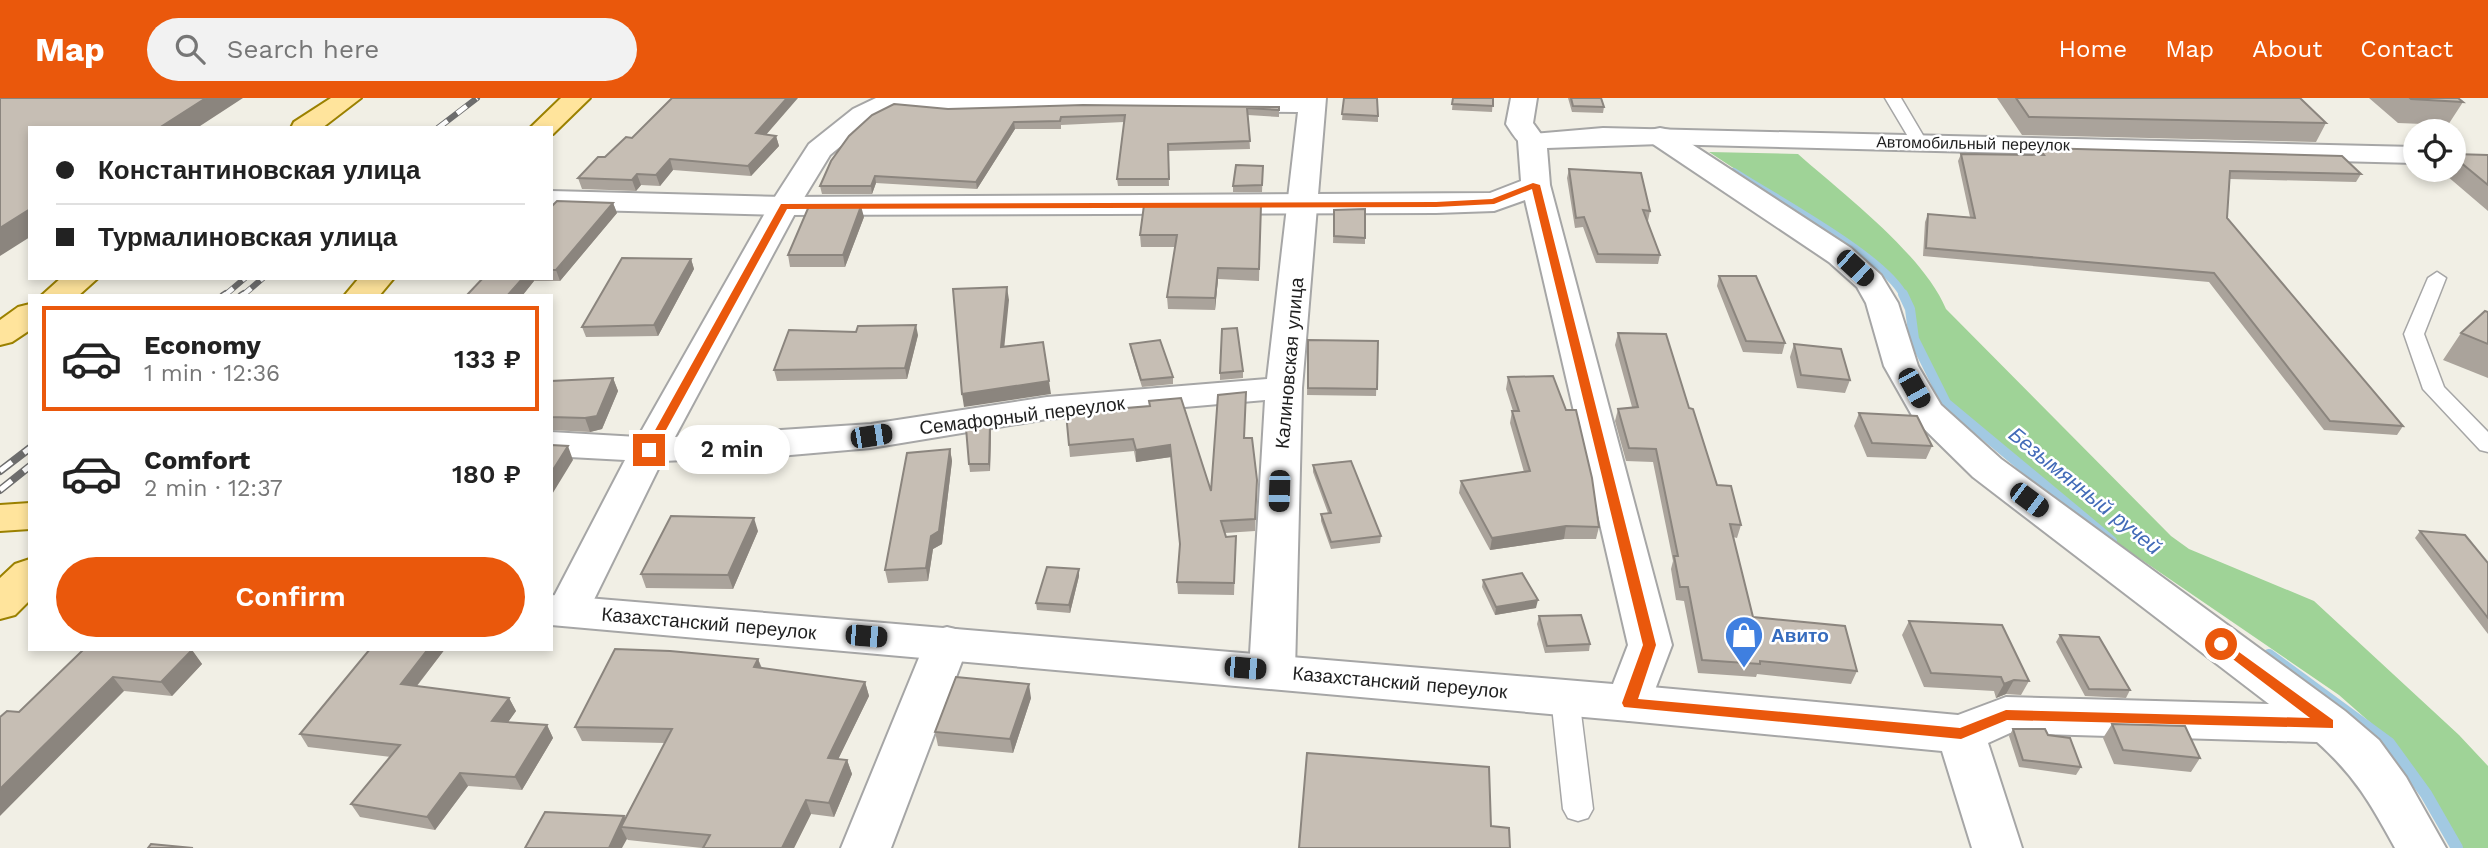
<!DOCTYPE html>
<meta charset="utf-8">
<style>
body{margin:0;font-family:"Work Sans",sans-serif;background:#f2f2f2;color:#222;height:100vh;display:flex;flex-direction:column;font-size:26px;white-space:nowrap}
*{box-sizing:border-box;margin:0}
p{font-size:23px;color:#767676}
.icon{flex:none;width:38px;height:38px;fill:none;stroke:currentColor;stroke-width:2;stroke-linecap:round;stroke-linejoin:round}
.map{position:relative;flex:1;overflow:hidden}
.drawer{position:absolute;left:28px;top:196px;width:525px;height:357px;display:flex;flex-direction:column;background:#fff;border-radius:0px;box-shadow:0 4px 10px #0003}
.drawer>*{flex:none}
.banner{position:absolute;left:28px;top:28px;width:525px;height:154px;border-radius:0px;box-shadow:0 4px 10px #0003;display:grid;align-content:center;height:154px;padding:0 28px;background:#fff}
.fabs{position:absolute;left:2403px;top:21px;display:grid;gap:14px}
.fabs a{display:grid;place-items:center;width:63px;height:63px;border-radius:50%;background:#fff;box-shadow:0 4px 10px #0003;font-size:35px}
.end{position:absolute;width:32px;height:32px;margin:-16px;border:9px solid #ea580c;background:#fff;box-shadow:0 0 0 4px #fff}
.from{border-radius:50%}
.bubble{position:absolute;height:49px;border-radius:24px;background:#fff;box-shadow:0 4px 10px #0003;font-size:23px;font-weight:600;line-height:49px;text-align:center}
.car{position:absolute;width:21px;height:42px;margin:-21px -10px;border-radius:9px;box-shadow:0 0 5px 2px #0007;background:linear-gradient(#222 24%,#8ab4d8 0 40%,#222 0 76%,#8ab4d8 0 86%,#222 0)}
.banner b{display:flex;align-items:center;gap:24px;height:66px;font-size:26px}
.banner b+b{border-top:2px solid #e0e0e0}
.banner i{width:18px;height:18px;background:#222}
ul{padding:12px 0 0;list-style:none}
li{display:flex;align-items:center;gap:21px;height:105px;margin:0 14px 10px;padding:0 14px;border:4px solid transparent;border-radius:0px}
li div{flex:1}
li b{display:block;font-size:26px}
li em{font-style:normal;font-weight:600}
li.selected{border-color:#ea580c}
li>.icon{width:63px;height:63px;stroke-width:1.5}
.button{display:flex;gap:14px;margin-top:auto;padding:14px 28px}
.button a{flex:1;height:80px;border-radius:42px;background:#ea580c;color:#fff;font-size:28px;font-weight:600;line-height:80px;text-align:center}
header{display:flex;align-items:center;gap:42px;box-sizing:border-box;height:98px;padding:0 35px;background:#ea580c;color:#fff}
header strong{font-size:33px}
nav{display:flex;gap:38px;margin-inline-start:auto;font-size:24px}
.search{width:490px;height:63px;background:#f2f2f2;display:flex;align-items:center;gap:18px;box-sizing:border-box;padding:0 24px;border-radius:38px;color:#767676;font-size:26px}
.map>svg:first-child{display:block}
</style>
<header>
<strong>Map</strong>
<div class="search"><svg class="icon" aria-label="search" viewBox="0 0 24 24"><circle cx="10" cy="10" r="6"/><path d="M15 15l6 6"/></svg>Search here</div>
<nav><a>Home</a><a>Map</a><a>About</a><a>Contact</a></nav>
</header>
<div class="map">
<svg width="2488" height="750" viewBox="0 0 2488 750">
<rect width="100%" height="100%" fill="#f1efe5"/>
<path fill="#9fd397" d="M 1709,54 L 1798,56 C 1843,96 1923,156 1946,211 L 2171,438 L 2189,451 L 2314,503 L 2459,637 L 2488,668 L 2488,750 L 2459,750 L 2397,648 L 2339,597 L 2117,445 L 1944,302 L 1915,247 L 1915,217 L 1904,192 L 1872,161 Z"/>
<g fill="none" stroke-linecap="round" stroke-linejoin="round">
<path stroke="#a2c9e2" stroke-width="8" d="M 1734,74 C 1774,100 1885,159 1904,198"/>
<path stroke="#a2c9e2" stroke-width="10" d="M 1903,196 L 1910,211 L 1914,241 L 1946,305 L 2112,443"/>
<path stroke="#a2c9e2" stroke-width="12" d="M 2269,557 L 2389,645 L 2426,696 L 2457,750"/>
<g stroke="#a6a6a6" stroke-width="3">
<path id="service" d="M 1885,0 L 1901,0 L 1927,44 L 1925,47 L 1913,47 Z
M 2437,174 L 2446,180 L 2424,236 L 2444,289 L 2488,334 L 2488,354 L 2480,352 L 2423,291 L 2404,236 L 2428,180 Z
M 1565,589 L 1575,592 L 1579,599 L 1593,711 L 1588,720 L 1578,723 L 1568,720 L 1563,711 L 1551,599 L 1555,592 Z"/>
</g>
<g stroke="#a6a6a6" stroke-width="4">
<path id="minor" d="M 876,0 L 1326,0 L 1302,290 L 1295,573 L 1288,585 L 1272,590 L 1256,585 L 1249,573 L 1265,302 L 1047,321 L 871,350 L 779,358 L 662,363 L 583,524 L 568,528 L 553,524 L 551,504 L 625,362 L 551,358 L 551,334 L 638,339 L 769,108 L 809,46 L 853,11 ZM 895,11 L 949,16 L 1084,12 L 1298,14 L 1267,281 L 1047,299 L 871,326 L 675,339 L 799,108 L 830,57 L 871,23 Z
M 1511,0 L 1537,0 L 1533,25 L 1546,43 L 1542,49 C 1522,54 1516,41 1506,26 Z
M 1660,30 L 1670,32 L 1851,150 L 1881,177 L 1898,205 L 1918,268 L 1941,307 L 2001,361 L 2345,613 L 2379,642 L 2406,679 L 2446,750 L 2395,750 C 2371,706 2355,678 2317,644 L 2010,635 L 1988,645 L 2022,750 L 1972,750 L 1942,653 L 1629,623 L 1613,618 L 1606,605 L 1613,592 L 1629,587 L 1958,617 L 2006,599 L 2269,606 L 1973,379 L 1914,321 L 1884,268 L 1866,205 L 1857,189 L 1829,164 L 1650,44 L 1646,38 L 1650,32 Z
M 947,529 L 963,533 L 969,545 L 891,750 L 841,750 L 925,545 L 931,533 Z"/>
</g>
<g stroke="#a6a6a6" stroke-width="4">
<path id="tertiary" d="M 1603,30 L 2415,49 L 2415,65 L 1660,46 L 1547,50 L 1550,87 L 1672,547 L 1645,618 L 1629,623 L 551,527 L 551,497 L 1613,586 L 1628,547 L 1525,102 L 1494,113 L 1436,115 L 784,117 L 551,111 L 551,93 L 784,99 L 1490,95 L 1521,83 L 1518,43 L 1522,37 Z"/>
</g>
<g stroke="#9b8100" stroke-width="4">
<path id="primary" d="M 331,0 L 361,0 L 322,30 L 291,30 L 294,24 Z
M 561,0 L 590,0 L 553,36 L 551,30 L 530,30 Z
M 61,180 L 98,180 L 78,198 L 41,198 Z
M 359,180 L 394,180 L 379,198 L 344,198 Z
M 30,206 L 30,232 L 12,244 L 0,247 L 0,222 L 18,209 Z
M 30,405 L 30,431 L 0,433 L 0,407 Z
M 30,461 L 30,502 L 15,517 L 0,521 L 0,480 L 15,466 Z"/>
</g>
<use href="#service" fill="#fff" fill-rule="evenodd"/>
<use href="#minor" fill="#fff" fill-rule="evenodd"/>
<use href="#tertiary" fill="#fff" fill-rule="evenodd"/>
<use href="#primary" fill="#ffe49c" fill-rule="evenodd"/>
<g stroke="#6d6d6d" stroke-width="6">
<path id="rail-far1" d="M 438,30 L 477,0
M 224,198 L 245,180
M 242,198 L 263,180"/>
</g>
<g stroke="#6d6d6d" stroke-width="8">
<path id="rail" d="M 223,198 L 226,196
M 241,198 L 244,196
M 0,373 L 30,350
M 0,392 L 30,368"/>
</g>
<use href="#rail-far1" stroke="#fff" stroke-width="4.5" stroke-dasharray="12" stroke-linecap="butt"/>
<use href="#rail" stroke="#fff" stroke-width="5" stroke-dasharray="15" stroke-linecap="butt"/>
</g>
<path fill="#aaa39b" d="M 1344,0 L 1378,18 L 1378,24 L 1342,22 Z
M 1453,0 L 1493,0 L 1492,14 L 1452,12 Z
M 1568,0 L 1601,0 L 1604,9 L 1603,15 L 1572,14 Z
M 1997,0 L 2300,0 L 2326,25 L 2316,44 L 2022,37 Z
M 2369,0 L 2458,0 L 2463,4 L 2448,27 L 2398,25 Z
M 1279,9 L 1279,19 L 1248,17 L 1250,51 L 1168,53 L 1169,88 L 1118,88 L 1117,81 L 1124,24 L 1061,27 L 1061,31 L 1015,31 L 977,91 L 876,85 L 872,96 L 822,96 L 820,88 L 948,11 Z
M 766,37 L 776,38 L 779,48 L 751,78 L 673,72 L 660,88 L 641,87 L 636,93 L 582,91 L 578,80 L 605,59 Z
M 2039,50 L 2361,76 L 2356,84 L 2230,81 L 2227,120 L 2403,328 L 2397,337 L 2324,332 L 2209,184 L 1923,158 L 1925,124 L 1928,116 L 1970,119 L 1958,63 L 1961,56 L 2036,57 Z
M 2454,56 L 2488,57 L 2488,113 L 2440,72 L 2454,72 Z
M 1263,68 L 1262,94 L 1233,94 L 1233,88 Z
M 1569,71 L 1650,113 L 1648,123 L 1647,122 L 1660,157 L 1658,166 L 1596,165 L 1583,129 L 1575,130 L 1567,80 Z
M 613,105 L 617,115 L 560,183 L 534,183 L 522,198 L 466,198 L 483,180 L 551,180 L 551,109 Z
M 1261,107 L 1259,183 L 1218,181 L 1215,212 L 1168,211 L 1167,199 L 1175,149 L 1141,149 L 1140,137 Z
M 1334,112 L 1365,140 L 1365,146 L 1333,145 Z
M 864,119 L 845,169 L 790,169 L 788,157 Z
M 691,161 L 694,171 L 658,238 L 586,239 L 582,229 Z
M 1719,178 L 1785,245 L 1782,256 L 1743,254 L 1717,188 Z
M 2488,214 L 2488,280 L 2443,262 L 2461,235 Z
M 1618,235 L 1689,310 L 1717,387 L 1741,427 L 1737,440 L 1733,439 L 1753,519 L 1857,573 L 1851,586 L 1757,576 L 1756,579 L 1698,575 L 1684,503 L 1676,502 L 1671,471 L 1673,463 L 1653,364 L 1626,363 L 1615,323 L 1618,311 L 1632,309 L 1615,247 Z
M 918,237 L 907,281 L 777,283 L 774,272 Z
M 1308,242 L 1378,243 L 1376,298 L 1307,297 Z
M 1130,246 L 1173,279 L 1173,286 L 1142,289 L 1131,253 Z
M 1794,246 L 1850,282 L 1845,295 L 1797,290 L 1790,259 Z
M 1243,273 L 1243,280 L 1220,282 L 1220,275 Z
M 1508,279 L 1599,429 L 1596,441 L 1564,441 L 1490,452 L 1459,395 L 1461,383 L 1524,374 L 1510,325 L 1512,313 L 1513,313 L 1506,291 Z
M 613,280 L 618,293 L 602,331 L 590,334 L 551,332 L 551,283 Z
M 1246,294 L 1244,340 L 1257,382 L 1255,433 L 1225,435 L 1226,439 L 1236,438 L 1234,497 L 1178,496 L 1177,484 L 1180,450 L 1171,359 L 1136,364 L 1134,353 L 1070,359 L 1066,315 L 1149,308 L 1149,303 L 1211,393 Z
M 1859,315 L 1932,348 L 1926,361 L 1867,359 L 1854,328 Z
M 990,326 L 991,333 L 990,373 L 970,374 L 969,366 Z
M 950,351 L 952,363 L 942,446 L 933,451 L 928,483 L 888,485 L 885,472 Z
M 1313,367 L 1381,438 L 1380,445 L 1331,451 L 1321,423 L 1321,416 L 1328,415 L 1313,374 Z
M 758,433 L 733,491 L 646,490 L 641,476 Z
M 2420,433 L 2488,465 L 2488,536 L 2415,440 Z
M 1079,478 L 1070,515 L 1037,512 L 1036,505 Z
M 1483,482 L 1536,510 L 1495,517 L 1482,489 Z
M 1539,518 L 1590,546 L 1589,553 L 1545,555 L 1537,526 Z
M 1909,523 L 2029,583 L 2021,597 L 2006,596 L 1996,600 L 1994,593 L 1924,589 L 1902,537 Z
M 2060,537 L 2130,592 L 2126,600 L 2085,598 L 2056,544 Z
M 84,551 L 192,552 L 202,566 L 172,598 L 124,593 L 19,614 Z
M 445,551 L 417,588 L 509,600 L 516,613 L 507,625 L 547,627 L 553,640 L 522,692 L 468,688 L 435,732 L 360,719 L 351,706 L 391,659 L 308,649 L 300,636 Z
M 758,561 L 762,570 L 865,584 L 869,598 L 838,661 L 847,662 L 852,676 L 834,719 L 811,716 L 794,750 L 702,750 L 628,742 L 627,741 L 525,750 L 624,718 L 625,720 L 665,645 L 582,643 L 575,629 Z
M 1031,600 L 1013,655 L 938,648 L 935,634 Z
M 2112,626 L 2200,660 L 2191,674 L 2114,666 L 2103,640 Z
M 2013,631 L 2048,637 L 2081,669 L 2076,677 L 2019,669 L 2009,638 Z"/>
<path fill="#8b857e" d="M 206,0 L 243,0 L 197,30 L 159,30 Z
M 787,0 L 798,0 L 758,46 L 756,35 Z
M 1014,24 L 1015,31 L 977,91 L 976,84 Z
M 776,38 L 779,48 L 751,78 L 748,68 Z
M 670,61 L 673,72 L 660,88 L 656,77 Z
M 637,76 L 641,87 L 636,93 L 632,82 Z
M 875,78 L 876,85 L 872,96 L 871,88 Z
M 613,105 L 617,115 L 560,183 L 556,172 Z
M 861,108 L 864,119 L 845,169 L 843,157 Z
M 30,111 L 30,139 L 0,158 L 0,130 Z
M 691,161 L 694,171 L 658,238 L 654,227 Z
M 1218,170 L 1218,181 L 1215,212 L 1215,200 Z
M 523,180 L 533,180 L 534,183 L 522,198 L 507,198 Z
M 1007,189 L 1009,202 L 1003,262 L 1001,249 Z
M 916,227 L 918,237 L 907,281 L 905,270 Z
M 613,280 L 618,293 L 602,331 L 590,334 L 585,320 Z
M 1049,283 L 1051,296 L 964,309 L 962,296 Z
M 990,326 L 991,333 L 990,373 L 989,366 Z
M 1170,347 L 1171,359 L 1136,364 L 1136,352 Z
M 568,348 L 573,362 L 551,398 L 551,375 Z
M 950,351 L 952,363 L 942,446 L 933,451 L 928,483 L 926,470 L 931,438 Z
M 754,420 L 758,433 L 733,491 L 728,477 Z
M 1566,428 L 1564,441 L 1490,452 L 1492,440 Z
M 1079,471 L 1079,478 L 1070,515 L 1069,507 Z
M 1538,502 L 1536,510 L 1495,517 L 1496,509 Z
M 428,551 L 445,551 L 408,599 L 401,586 Z
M 192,552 L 202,566 L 172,598 L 161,584 Z
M 758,561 L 763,575 L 754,569 Z
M 113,579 L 124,593 L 0,718 L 0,691 Z
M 2014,582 L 2006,596 L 1996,600 L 2004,586 Z
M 865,584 L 869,598 L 832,674 L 828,660 Z
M 1029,586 L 1031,600 L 1013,655 L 1010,641 Z
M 509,600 L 516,613 L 499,637 L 492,623 Z
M 547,627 L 553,640 L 522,692 L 515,679 Z
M 847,662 L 852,676 L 834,719 L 829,705 Z
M 460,675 L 468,688 L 435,732 L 427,719 Z
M 806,702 L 811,716 L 794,750 L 782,750 Z
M 624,718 L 629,729 L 621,729 L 627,741 L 622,750 L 609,750 Z"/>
<path fill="#c6beb4" stroke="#8b857e" stroke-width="2" d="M 0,0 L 206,0 L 159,30 L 30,30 L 30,111 L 0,130 Z
M 672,0 L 787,0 L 756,35 L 776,38 L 748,68 L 670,61 L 656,77 L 637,76 L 632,82 L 578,80 L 598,59 L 605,59 L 626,39 L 632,40 Z
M 1344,0 L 1377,0 L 1378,18 L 1342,16 Z
M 1453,0 L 1493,0 L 1493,8 L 1452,6 Z
M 1571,0 L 1601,0 L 1604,9 L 1573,8 Z
M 2016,0 L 2300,0 L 2326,25 L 2029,19 Z
M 2410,0 L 2458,0 L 2463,4 L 2411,1 Z
M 894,6 L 948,11 L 1083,7 L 1279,9 L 1279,12 L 1247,10 L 1250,43 L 1168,46 L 1169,81 L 1117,81 L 1125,17 L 1061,19 L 1060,23 L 1014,24 L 976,84 L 875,78 L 871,88 L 820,88 L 831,63 L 849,38 L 872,17 Z
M 2039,50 L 2342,58 L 2361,76 L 2230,73 L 2227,120 L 2403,328 L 2330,323 L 2214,175 L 1926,150 L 1928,116 L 1975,120 L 1961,56 L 2044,57 Z
M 2454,56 L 2488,57 L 2488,87 L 2454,59 Z
M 1236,67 L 1263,68 L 1262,87 L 1233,88 Z
M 1569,71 L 1641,75 L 1650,113 L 1643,112 L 1660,157 L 1598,156 L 1584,119 L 1576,120 Z
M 557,103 L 613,105 L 556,172 L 551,172 L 551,109 Z
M 1144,107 L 1261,107 L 1259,171 L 1218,170 L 1215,200 L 1167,199 L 1177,137 L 1140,137 Z
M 809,108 L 861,108 L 843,157 L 788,157 Z
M 1365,111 L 1365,140 L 1334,138 L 1334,112 Z
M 622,160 L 691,161 L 654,227 L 582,229 Z
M 1719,178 L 1756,178 L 1785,245 L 1746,243 Z
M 483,180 L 523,180 L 507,198 L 466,198 Z
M 1007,189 L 1001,249 L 1043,244 L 1049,283 L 962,296 L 953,191 Z
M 2485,213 L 2488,214 L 2488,246 L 2461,235 Z
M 916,227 L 905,270 L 774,272 L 789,232 L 856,234 L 858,228 Z
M 1237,230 L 1243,273 L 1220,275 L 1222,231 Z
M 1618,235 L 1666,236 L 1689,310 L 1693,311 L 1717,387 L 1731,388 L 1741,427 L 1730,426 L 1753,519 L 1845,528 L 1857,573 L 1760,563 L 1760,566 L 1702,562 L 1688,489 L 1680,489 L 1674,458 L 1678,458 L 1656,351 L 1629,350 L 1618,311 L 1638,309 Z
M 1160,242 L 1173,279 L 1141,282 L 1130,246 Z
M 1308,242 L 1378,243 L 1377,291 L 1308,290 Z
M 1794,246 L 1841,251 L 1850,282 L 1801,277 Z
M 1553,278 L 1566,312 L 1576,312 L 1592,380 L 1599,429 L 1566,428 L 1492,440 L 1461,383 L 1530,373 L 1512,313 L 1519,313 L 1508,279 Z
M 613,280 L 597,318 L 585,320 L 551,319 L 551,283 Z
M 1246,294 L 1244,340 L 1252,340 L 1257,382 L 1255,421 L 1221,423 L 1226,439 L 1236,438 L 1234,485 L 1177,484 L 1180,446 L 1170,347 L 1136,352 L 1133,341 L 1069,347 L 1066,315 L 1150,308 L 1149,303 L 1181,300 L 1211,393 L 1218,297 Z
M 1859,315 L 1917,318 L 1932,348 L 1872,345 Z
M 990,326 L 989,366 L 969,366 L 966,330 Z
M 551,347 L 568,348 L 551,375 Z
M 950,351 L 939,433 L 931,438 L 926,470 L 885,472 L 907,355 Z
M 1351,363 L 1381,438 L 1331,444 L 1321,416 L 1331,415 L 1313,367 Z
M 671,418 L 754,420 L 728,477 L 641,476 Z
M 2420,433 L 2465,437 L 2488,465 L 2488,520 Z
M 1047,469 L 1079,471 L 1069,507 L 1036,505 Z
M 1522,475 L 1538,502 L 1496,509 L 1483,482 Z
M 1581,517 L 1590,546 L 1547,548 L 1539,518 Z
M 1909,523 L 2002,527 L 2029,583 L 2014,582 L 2004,586 L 2001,579 L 1931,575 Z
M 2060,537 L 2099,539 L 2130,592 L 2089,591 Z
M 84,551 L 192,552 L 161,584 L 113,579 L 0,691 L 0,619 L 7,613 L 19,614 Z
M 370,551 L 428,551 L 401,586 L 509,600 L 492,623 L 547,627 L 515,679 L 460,675 L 427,719 L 351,706 L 400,647 L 300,636 Z
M 615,551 L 670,553 L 758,561 L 754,569 L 865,584 L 828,660 L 847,662 L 829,705 L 806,702 L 782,750 L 703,750 L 710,737 L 621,729 L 672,631 L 575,629 Z
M 956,579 L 1029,586 L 1010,641 L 935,634 Z
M 2112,626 L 2185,628 L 2200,660 L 2123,652 Z
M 2013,631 L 2045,631 L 2048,637 L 2070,640 L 2081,669 L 2023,662 Z
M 1307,655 L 1489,669 L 1491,728 L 1509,730 L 1510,750 L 1299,750 Z
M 545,714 L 624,718 L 609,750 L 525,750 Z
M 151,746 L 193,750 L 148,750 Z"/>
<path fill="#ea580c" d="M 1533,85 L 1540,87 L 1656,547 L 1638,601 L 1960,630 L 2006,612 L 2310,620 L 2217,549 L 2217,543 L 2221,541 L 2333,622 L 2333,630 L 2007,622 L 1961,641 L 1624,609 L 1622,605 L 1643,547 L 1532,91 L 1494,106 L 1436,109 L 787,111 L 655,352 L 649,356 L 644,352 L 781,106 L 1436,104 L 1492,101 Z"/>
<defs>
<g id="shop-pin" transform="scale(2.0125)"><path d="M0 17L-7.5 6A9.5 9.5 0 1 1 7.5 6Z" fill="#3f7fe0" stroke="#fff"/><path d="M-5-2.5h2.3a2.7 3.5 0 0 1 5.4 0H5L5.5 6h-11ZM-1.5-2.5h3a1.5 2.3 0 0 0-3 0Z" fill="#fff"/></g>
</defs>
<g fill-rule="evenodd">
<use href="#shop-pin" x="1744" y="537"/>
</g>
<g text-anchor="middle" stroke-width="5" stroke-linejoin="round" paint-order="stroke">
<g font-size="16" fill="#1f1f1f" stroke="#fff">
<text transform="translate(1973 45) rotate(1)" y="6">Автомобильный переулок</text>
</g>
<g font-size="19" fill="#1f1f1f" stroke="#fff">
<text transform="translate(1289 265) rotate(-85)" y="7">Калиновская улица</text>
<text transform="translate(1022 317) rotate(-7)" y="7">Семафорный переулок</text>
<text transform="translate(709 525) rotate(5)" y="7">Казахстанский переулок</text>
<text transform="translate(1400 584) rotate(5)" y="7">Казахстанский переулок</text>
</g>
<g font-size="19" font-weight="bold" fill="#366cbe" stroke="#fff" text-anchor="start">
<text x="1771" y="544">Авито</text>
</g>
<g font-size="21" font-style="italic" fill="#436bb8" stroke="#fff">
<text transform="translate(2085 393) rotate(39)" y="7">Безымянный ручей</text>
</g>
</g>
</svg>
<div class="fabs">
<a><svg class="icon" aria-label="locate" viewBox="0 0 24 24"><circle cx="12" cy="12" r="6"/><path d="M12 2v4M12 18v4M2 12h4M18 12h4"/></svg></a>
</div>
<i class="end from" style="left:2221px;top:546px"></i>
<i class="end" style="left:649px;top:352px"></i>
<div class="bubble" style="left:674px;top:327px;width:116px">2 min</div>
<i class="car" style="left:1855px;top:170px;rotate:133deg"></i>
<i class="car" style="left:1914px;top:290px;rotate:151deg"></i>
<i class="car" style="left:871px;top:338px;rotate:81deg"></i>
<i class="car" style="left:1279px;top:393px;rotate:182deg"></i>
<i class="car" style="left:2029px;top:402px;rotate:127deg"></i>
<i class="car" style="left:866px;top:538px;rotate:95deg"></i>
<i class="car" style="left:1245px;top:570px;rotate:95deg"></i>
<div class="banner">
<b><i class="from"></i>Константиновская улица</b>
<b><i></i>Турмалиновская улица</b>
</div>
<section class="drawer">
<ul>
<li class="selected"><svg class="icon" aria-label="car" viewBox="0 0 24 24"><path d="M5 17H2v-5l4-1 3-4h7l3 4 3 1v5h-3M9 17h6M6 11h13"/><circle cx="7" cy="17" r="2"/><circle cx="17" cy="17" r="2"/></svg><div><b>Economy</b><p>1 min · 12:36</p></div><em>133 ₽</em></li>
<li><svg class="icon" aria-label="car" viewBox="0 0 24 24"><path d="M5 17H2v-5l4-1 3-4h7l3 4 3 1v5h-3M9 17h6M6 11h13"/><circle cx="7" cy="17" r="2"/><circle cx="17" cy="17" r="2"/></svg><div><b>Comfort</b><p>2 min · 12:37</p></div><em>180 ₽</em></li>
</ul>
<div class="button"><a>Confirm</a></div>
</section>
</div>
